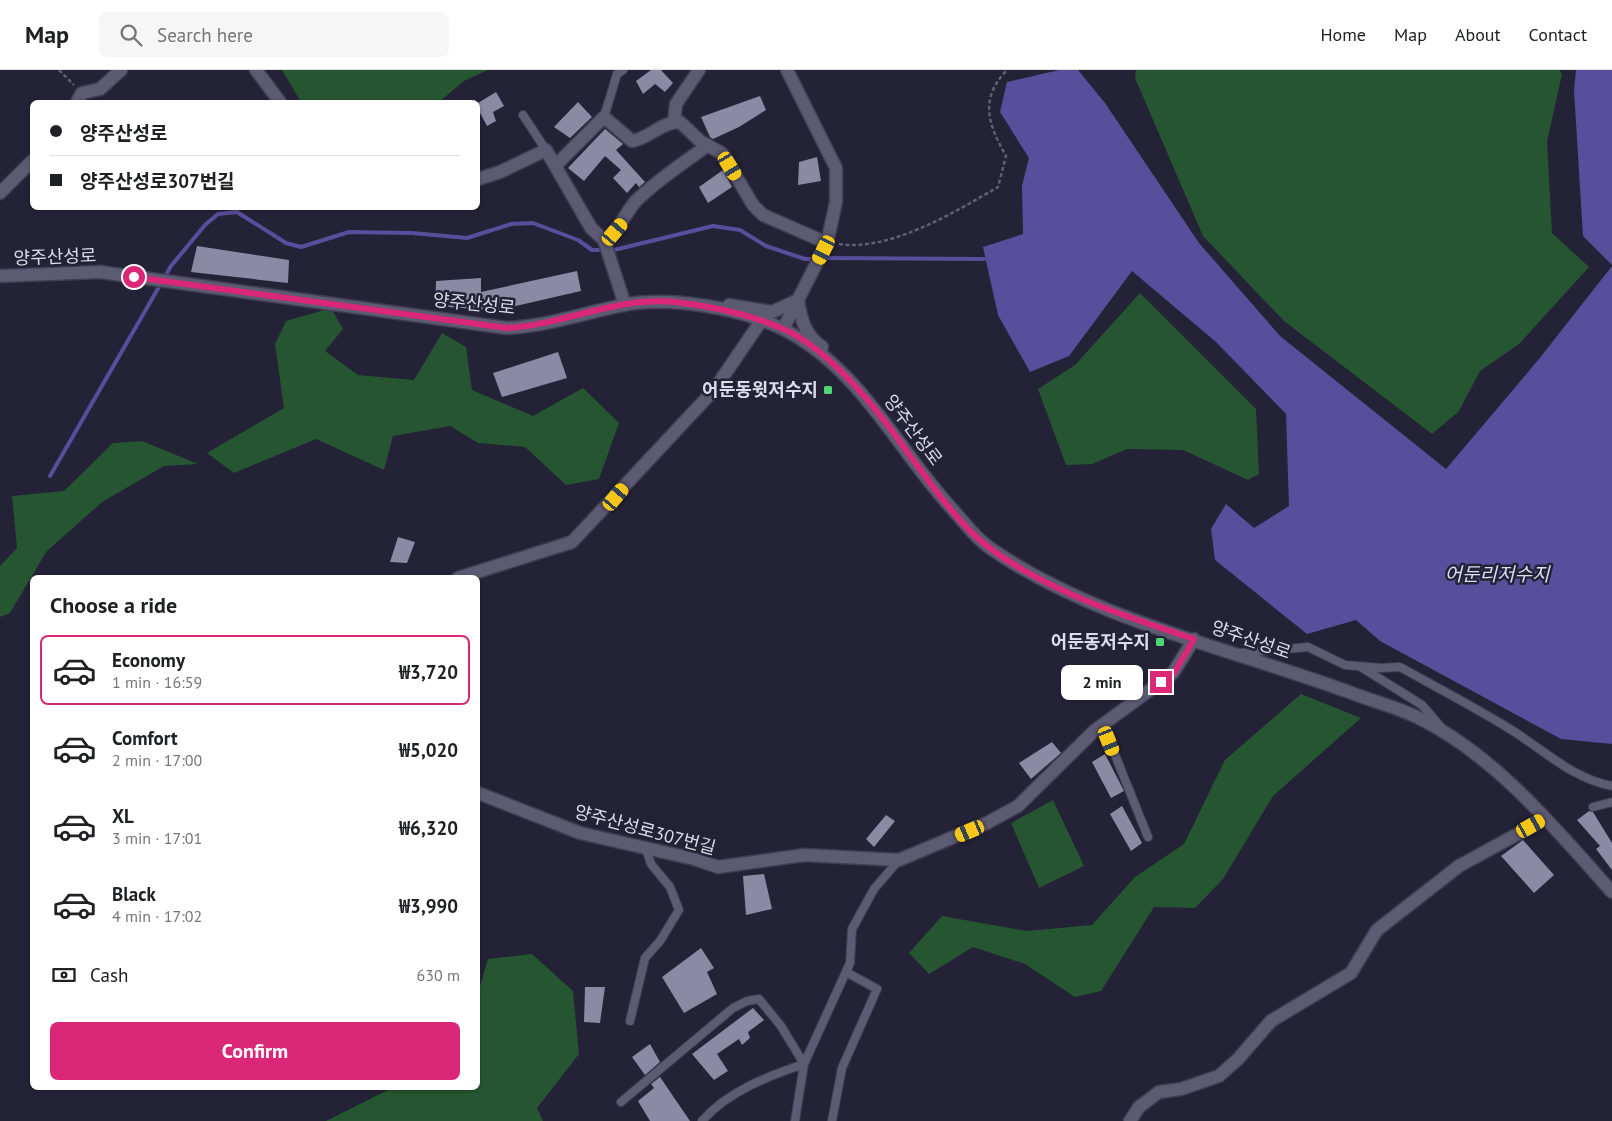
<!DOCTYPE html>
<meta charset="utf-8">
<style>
body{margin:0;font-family:"PT Sans","Noto Sans KR",sans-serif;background:#f6f6f6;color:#202124;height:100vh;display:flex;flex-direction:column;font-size:19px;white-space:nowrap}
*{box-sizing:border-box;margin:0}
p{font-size:16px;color:#757577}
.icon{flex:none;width:28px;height:28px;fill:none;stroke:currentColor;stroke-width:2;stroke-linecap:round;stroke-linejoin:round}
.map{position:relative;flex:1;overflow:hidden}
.panel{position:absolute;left:30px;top:505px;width:450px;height:515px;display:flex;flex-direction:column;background:#fff;border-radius:8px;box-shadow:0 1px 4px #0004}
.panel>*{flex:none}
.hud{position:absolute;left:30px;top:30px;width:450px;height:110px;border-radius:8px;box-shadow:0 1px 4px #0004;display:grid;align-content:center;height:110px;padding:0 20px;background:#fff}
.end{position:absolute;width:22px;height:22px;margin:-11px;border:6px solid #db2777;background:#fff;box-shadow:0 0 0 2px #fff}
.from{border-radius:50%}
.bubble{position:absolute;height:35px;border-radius:8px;background:#fff;box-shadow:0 1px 4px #0004;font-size:16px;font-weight:700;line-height:35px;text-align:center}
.car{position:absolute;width:15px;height:30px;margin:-15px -8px;border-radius:6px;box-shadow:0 0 4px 1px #0007;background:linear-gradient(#f5c518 24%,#345 0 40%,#f5c518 0 76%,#345 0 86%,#f5c518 0)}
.hud b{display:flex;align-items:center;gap:18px;height:48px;font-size:19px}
.hud b+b{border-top:1px solid #e0e0e0}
.hud i{width:12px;height:12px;background:#202124}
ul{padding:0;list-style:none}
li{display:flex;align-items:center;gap:15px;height:70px;margin:0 10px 8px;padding:0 10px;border:2px solid transparent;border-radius:8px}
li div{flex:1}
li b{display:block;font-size:19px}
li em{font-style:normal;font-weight:700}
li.on{border-color:#db2777}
li>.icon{width:45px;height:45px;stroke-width:1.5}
h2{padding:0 20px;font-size:22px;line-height:60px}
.pay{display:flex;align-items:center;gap:12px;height:55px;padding:0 20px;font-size:19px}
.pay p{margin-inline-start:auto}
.cta{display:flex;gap:10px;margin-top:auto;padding:10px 20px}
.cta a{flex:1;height:58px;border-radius:8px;background:#db2777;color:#fff;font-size:20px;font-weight:700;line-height:58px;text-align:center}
header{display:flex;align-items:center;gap:30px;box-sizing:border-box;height:70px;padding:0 25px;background:#fff;border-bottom:1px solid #e0e0e0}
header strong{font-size:24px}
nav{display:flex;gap:28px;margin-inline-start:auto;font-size:18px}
.search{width:350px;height:45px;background:#f6f6f6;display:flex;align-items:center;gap:12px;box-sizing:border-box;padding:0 18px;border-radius:8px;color:#757577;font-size:19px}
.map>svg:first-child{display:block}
</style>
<header>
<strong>Map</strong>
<div class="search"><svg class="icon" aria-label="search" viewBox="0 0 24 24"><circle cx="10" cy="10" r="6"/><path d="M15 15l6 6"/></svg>Search here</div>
<nav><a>Home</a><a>Map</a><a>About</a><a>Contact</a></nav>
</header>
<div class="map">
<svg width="1612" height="1051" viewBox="0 0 1612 1051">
<rect width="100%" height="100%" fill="#242237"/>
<path fill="#265531" d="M 282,0 L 488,0 L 464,11 L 439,32 L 301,32 Z
M 1136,0 L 1559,0 L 1562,4 L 1547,72 L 1552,163 L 1589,197 L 1519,274 L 1480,301 L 1459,341 L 1432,364 L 1284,251 L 1203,166 L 1135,8 Z
M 1140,223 L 1256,339 L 1259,404 L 1248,410 L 1183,380 L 1127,379 L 1092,394 L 1066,395 L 1038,319 L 1075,295 Z
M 331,238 L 343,259 L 325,281 L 358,305 L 414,310 L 442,263 L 466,277 L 472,320 L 533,346 L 583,318 L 619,353 L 599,409 L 566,415 L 525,377 L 478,373 L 450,356 L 393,366 L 384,400 L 316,369 L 234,403 L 207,383 L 284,338 L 275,274 L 286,251 Z
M 142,371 L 198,394 L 164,396 L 102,432 L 46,482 L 10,543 L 0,547 L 0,496 L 17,478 L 12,426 L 64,421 L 113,373 Z
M 1301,624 L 1361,648 L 1273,726 L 1223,809 L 1195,838 L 1154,837 L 1101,921 L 1075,927 L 1025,894 L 973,877 L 929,904 L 909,883 L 942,846 L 1027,861 L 1092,855 L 1135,807 L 1184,774 L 1225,690 Z
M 1053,730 L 1084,796 L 1039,818 L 1011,753 Z
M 532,884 L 573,921 L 579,984 L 537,1038 L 543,1051 L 326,1051 L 392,1018 L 478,1018 L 478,923 L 488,889 Z"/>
<path fill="#584e9b" d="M 1059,0 L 1078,0 L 1105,33 L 1199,173 L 1280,266 L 1446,399 L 1539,289 L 1612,196 L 1612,674 L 1561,669 L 1380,571 L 1356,550 L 1307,564 L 1215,490 L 1211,459 L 1226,434 L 1254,458 L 1289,436 L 1286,344 L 1216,272 L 1132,201 L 1069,286 L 1030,302 L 998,245 L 983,177 L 1023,164 L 1022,116 L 1029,88 L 1000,42 L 1007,12 Z
M 1576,0 L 1612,0 L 1612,195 L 1583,166 L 1574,20 Z"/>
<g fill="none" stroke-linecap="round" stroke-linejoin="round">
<path stroke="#584e9b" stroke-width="4" d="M 823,188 L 984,189
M 50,406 L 171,196 L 205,155 L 218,144 L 237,142 L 286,173 L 301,177 L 349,162 L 412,163 L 467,168 L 511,154 L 533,153 L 578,170 L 592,180 L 614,180 L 713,156 L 740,160 L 766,176 L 805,189 L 816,189"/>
</g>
<path fill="#8a8aa4" d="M 651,0 L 661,0 L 673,13 L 665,22 L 655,14 L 643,24 L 636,11 Z
M 496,22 L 504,36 L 493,42 L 496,51 L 487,56 L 478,39 L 478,33 Z
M 760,26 L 766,40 L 739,57 L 713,69 L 710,67 L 701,47 Z
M 578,32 L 592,47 L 570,68 L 554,57 Z
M 605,59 L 623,74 L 616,80 L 645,112 L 639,117 L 636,113 L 627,123 L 613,108 L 621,100 L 605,86 L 584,111 L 568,98 Z
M 817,87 L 821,111 L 798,115 L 799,92 Z
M 723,100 L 732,117 L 708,133 L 699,117 Z
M 197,176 L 289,190 L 288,213 L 191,202 Z
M 577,201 L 581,221 L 490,242 L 489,240 L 435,236 L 436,211 L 481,208 L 481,222 Z
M 558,282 L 567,308 L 502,327 L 493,303 Z
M 398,467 L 415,472 L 407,493 L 390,492 Z
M 1052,672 L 1061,683 L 1031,709 L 1019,693 Z
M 1105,684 L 1124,721 L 1111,728 L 1092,692 Z
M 1122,736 L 1142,773 L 1131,781 L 1110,744 Z
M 1589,741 L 1593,742 L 1612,773 L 1612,800 L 1596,779 L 1600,776 L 1577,750 Z
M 886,745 L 895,751 L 874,777 L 866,769 Z
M 1523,770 L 1554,805 L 1534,823 L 1501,786 Z
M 764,804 L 772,839 L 746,845 L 743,806 Z
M 701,878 L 714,898 L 707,902 L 717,924 L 684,943 L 662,907 Z
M 585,917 L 605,917 L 600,953 L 584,952 Z
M 753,938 L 764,950 L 748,962 L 750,968 L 742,975 L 739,969 L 717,984 L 728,1001 L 714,1010 L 692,984 Z
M 650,974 L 660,992 L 645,1005 L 632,987 Z
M 660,1007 L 690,1051 L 650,1051 L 638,1031 L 654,1018 L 651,1014 Z"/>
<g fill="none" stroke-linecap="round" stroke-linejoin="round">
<g stroke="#3f3d4f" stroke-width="10">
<path id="lane" d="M 523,45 L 546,80
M 604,47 L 617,4 L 623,0
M 1241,583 L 1308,577 L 1345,595 L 1381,598 L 1400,597 C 1436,617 1474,637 1510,659 C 1544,680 1571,708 1612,716
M 1361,597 L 1422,635 L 1441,657
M 1103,655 L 1148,767
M 1593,737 L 1612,732
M 630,951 L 645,888 L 660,871 L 679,840 L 670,817 L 651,794 L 646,779
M 621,1032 L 733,938 L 747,931 L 759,929 L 781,956 L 804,994
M 702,1051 C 727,1022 768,1006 804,994
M 795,1051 L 804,994 L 850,893 L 852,859 L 874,819 L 899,790
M 832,1051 L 842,998 L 877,919 L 846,902"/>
</g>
<g stroke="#3f3d4f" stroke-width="15">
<path id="street" d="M 256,0 L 280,32
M 77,32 L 82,23 L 100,19 L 121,0
M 674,52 L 676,34 L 699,0
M 556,95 L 604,47 L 632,71 C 650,68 661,52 680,52 L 700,71 L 723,84 L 753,135 L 763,145 L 827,173
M 478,109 L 500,102 L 546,80 L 591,158 L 604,170 L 625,235
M 0,123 L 32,91
M 604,170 C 622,157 623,146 636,131 C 657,110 684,93 708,75
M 458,508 L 572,472 L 714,320 L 761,251
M 478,723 L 580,763 L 694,789 L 718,797 L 804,785 L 899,790 L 987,753 L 1018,736 L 1094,661 L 1173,603 L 1194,569
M 1130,1051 L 1139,1037 L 1159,1022 L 1181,1019 L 1219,1006 L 1238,989 L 1271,951 L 1351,903 L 1377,860 L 1459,796 L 1545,749"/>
</g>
<g stroke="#3f3d4f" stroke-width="15">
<path id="secondary" d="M 0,206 L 100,202 L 507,258 C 547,256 584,243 623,235 C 670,226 741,238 783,259 C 860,298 897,379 953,440 C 965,453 975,468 990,478 C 1093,550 1232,579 1349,622 C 1372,631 1396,637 1417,647 C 1495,685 1555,758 1612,822
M 729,235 L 772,242 L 798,230 C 801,250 805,265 822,277
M 783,259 L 827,173 L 836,132 L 836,98 L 787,0"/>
</g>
<path stroke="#616073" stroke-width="2.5" stroke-dasharray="4 2.5" stroke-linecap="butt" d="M 59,0 L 74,15
M 839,174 C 889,182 955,142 998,117 L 1006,86 C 988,54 979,29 1007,0"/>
<use href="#lane" stroke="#5c5b74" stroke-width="8"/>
<use href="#street" stroke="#5c5b74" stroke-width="12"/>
<use href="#secondary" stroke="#5c5b74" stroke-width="12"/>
</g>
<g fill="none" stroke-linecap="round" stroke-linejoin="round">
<path stroke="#db2777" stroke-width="6" d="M 134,207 L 507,258 C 563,255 618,226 675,232 C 711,236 748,244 781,258 C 830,279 878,340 908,383 C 929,411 959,455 987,476 C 1045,521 1125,546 1194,569 L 1174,603 L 1161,612"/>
</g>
<g fill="#4fd675" stroke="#242237" stroke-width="2">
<rect x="823" y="315" width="10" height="10" rx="2.5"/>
<rect x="1155" y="567" width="10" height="10" rx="2.5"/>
</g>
<g text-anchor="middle" stroke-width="5" stroke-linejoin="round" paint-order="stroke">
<g font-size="18" fill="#dcdcea" stroke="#242237">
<text transform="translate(55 187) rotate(-2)" y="6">양주산성로</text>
<text transform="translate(474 234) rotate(6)" y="6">양주산성로</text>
<text transform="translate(913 360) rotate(53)" y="6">양주산성로</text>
<text transform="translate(1251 570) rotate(19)" y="6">양주산성로</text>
<text transform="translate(645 760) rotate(15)" y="6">양주산성로307번길</text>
</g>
<g font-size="18" font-weight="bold" fill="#dcdcea" stroke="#242237" text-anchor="end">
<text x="818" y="326">어둔동윗저수지</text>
<text x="1150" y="578">어둔동저수지</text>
</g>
<g font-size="19" font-style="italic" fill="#deddf3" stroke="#242237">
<text x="1497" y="511">어둔리저수지</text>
</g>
</g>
</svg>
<i class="end from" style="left:134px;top:207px"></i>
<i class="end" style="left:1161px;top:612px"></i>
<div class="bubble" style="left:1061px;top:595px;width:82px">2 min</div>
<i class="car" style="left:730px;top:96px;rotate:149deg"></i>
<i class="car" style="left:615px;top:162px;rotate:40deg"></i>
<i class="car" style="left:824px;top:180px;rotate:207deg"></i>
<i class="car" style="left:616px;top:427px;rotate:40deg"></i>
<i class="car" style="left:1109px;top:671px;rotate:158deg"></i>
<i class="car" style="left:1531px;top:756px;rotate:61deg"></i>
<i class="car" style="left:970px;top:761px;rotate:247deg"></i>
<div class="hud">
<b><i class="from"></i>양주산성로</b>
<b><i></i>양주산성로307번길</b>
</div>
<section class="panel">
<h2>Choose a ride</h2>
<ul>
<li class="on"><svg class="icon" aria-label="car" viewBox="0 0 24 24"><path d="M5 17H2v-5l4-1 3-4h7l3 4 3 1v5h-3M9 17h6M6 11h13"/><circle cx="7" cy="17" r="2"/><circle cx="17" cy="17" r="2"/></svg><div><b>Economy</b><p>1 min · 16:59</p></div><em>₩3,720</em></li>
<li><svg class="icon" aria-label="car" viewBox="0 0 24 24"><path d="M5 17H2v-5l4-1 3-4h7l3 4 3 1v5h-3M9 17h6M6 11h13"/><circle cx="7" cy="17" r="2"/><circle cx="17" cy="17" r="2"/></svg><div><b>Comfort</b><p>2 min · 17:00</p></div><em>₩5,020</em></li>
<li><svg class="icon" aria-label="car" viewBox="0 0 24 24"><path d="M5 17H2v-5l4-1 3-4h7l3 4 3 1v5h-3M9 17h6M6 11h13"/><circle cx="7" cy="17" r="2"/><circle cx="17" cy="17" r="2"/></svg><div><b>XL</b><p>3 min · 17:01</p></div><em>₩6,320</em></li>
<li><svg class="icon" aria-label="car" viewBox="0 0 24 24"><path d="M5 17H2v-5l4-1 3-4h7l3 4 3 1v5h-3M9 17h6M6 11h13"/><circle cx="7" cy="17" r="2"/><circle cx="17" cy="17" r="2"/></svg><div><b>Black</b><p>4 min · 17:02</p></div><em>₩3,990</em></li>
</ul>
<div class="pay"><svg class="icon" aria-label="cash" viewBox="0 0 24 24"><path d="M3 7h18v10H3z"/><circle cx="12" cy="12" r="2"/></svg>Cash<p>630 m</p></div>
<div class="cta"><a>Confirm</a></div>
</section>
</div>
